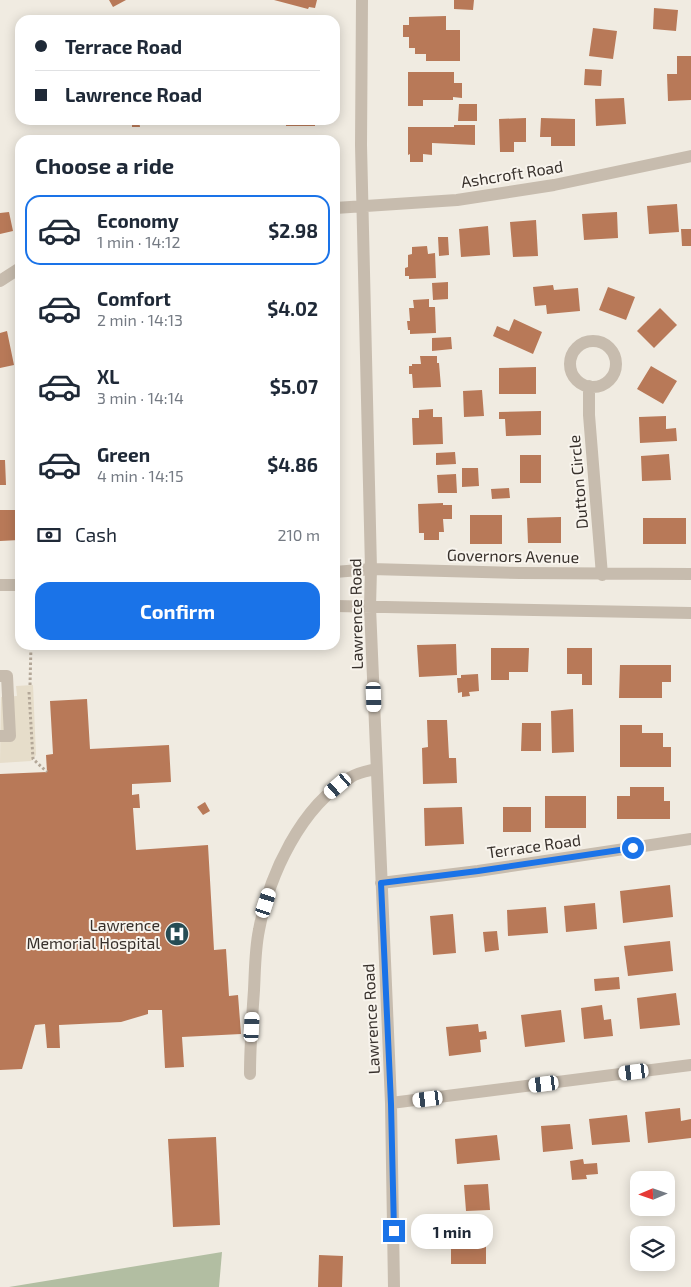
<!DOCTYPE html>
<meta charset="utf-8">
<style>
body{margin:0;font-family:"Exo 2",sans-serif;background:#f2f2f3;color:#1f2937;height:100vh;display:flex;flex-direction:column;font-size:19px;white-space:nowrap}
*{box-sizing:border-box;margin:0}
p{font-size:16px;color:#747a83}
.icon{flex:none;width:28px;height:28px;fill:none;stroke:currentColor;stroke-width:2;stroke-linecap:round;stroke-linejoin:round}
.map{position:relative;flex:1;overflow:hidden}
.side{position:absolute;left:15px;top:135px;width:325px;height:515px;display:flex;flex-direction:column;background:#fff;border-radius:15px;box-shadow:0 2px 12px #0003}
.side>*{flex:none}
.top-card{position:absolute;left:15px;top:15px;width:325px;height:110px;border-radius:15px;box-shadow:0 2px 12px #0003;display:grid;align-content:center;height:110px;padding:0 20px;background:#fff}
.needle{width:32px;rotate:268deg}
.buttons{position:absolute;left:630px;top:1171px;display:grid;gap:10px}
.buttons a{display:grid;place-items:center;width:45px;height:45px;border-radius:10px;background:#fff;box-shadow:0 2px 12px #0003;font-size:25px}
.end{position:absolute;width:22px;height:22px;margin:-11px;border:6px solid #1a73e8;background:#fff;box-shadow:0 0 0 2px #fff}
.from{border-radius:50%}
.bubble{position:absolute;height:35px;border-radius:15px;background:#fff;box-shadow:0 2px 12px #0003;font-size:16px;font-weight:700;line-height:35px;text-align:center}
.car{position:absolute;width:15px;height:30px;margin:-15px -8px;border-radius:6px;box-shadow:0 0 4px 1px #0007;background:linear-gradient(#fff 24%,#345 0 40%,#fff 0 76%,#345 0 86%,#fff 0)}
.top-card b{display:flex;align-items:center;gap:18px;height:48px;font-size:19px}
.top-card b+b{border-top:1px solid #e0e1e3}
.top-card i{width:12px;height:12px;background:#1f2937}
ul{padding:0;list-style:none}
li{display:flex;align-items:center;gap:15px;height:70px;margin:0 10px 8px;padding:0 10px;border:2px solid transparent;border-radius:15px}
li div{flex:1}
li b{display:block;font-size:19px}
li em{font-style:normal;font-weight:700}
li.current{border-color:#1a73e8}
li>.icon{width:45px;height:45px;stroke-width:1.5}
h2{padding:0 20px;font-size:22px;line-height:60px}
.pay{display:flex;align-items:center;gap:12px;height:55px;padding:0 20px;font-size:19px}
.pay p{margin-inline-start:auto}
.action{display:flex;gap:10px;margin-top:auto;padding:10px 20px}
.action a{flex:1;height:58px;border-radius:15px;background:#1a73e8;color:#fff;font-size:20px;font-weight:700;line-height:58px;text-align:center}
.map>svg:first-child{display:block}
</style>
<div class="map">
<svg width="691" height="1287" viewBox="0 0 691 1287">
<rect width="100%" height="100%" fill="#f0ebe1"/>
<path fill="#b2bea2" d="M 222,1252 L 219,1287 L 9,1287 Z"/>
<path fill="#e6ddca" d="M 33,685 L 36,755 L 31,761 L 0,763 L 1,697 L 17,696 L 16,686 Z"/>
<path fill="#b87958" d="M 109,0 L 126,0 L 113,7 Z
M 274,0 L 317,0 L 315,8 L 309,7 L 308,9 Z
M 454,0 L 474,0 L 473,10 L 454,9 Z
M 654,8 L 678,10 L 676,31 L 653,29 Z
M 446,16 L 446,30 L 460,30 L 460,61 L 426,61 L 426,54 L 415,54 L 415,48 L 409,48 L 409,37 L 403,37 L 403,25 L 409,25 L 409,17 Z
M 593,28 L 617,31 L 613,59 L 589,56 Z
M 677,56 L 691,56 L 691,100 L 668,101 L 667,74 L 677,74 Z
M 585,69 L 602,70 L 601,86 L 584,85 Z
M 408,72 L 454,72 L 454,83 L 462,83 L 462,98 L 453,97 L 453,100 L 423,100 L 423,106 L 408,106 Z
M 624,98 L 626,124 L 596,126 L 595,99 Z
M 459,104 L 477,104 L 477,121 L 458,121 Z
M 526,118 L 526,142 L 514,142 L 514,152 L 500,152 L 499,119 Z
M 541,118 L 575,119 L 575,146 L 551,146 L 551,137 L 540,137 Z
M 132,120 L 139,120 L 140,127 L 132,127 Z
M 286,120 L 315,120 L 315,126 L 286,126 Z
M 454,125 L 475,125 L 475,145 L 432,143 L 432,155 L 423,154 L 423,162 L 410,162 L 410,154 L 408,155 L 408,127 L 454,127 Z
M 222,136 L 222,140 L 200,140 L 200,138 Z
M 677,204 L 679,232 L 649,234 L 647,206 Z
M 9,212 L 13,231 L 0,234 L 0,213 Z
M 617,212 L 618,238 L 584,240 L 582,214 Z
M 536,220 L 538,256 L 513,257 L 510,222 Z
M 488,226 L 490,255 L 461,257 L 459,229 Z
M 681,229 L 691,229 L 691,246 L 682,246 Z
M 438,237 L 448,237 L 449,255 L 439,256 Z
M 427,246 L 428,254 L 435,253 L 436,278 L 409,279 L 409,276 L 405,276 L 405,268 L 408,267 L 408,255 L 412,254 L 412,247 Z
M 448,282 L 448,299 L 433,300 L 432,283 Z
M 553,285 L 554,290 L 578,288 L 580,311 L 547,314 L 546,305 L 535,306 L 533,287 Z
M 608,287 L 635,297 L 626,320 L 599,310 Z
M 429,299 L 429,307 L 435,307 L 436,333 L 410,334 L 410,330 L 408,330 L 407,321 L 410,321 L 409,308 L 414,308 L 413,300 Z
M 660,308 L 677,325 L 654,348 L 637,331 Z
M 514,319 L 542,332 L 533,354 L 493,336 L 497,326 L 509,331 Z
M 7,331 L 14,365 L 0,368 L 0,333 Z
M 451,337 L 452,349 L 432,351 L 432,338 Z
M 420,356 L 437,356 L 437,363 L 439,363 L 441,387 L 413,388 L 412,374 L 409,374 L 409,366 L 412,366 L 412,364 L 421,364 Z
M 651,366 L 677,381 L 663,404 L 637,389 Z
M 536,367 L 536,394 L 499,394 L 499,368 Z
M 482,390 L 484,416 L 464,417 L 463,391 Z
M 433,409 L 433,417 L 442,417 L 443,444 L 413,445 L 412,418 L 419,418 L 419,410 Z
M 541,411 L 541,435 L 506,436 L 505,419 L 499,419 L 499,412 Z
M 666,416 L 666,429 L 676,428 L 677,441 L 640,443 L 639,417 Z
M 455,452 L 456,464 L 436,465 L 436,453 Z
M 669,454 L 671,480 L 642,481 L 641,456 Z
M 520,455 L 541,455 L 541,483 L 520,483 Z
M 0,460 L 5,460 L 6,485 L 0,485 Z
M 462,468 L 478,468 L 479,486 L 462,487 Z
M 456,474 L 457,493 L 438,493 L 437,475 Z
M 509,488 L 510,498 L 492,499 L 491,489 Z
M 443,503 L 443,505 L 452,505 L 452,519 L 443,519 L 444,532 L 439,532 L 439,540 L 424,540 L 424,533 L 419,533 L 418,504 Z
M 0,510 L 19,510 L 19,540 L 0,541 Z
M 470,515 L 502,515 L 502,544 L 470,544 Z
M 561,517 L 561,543 L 528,543 L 527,518 Z
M 643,518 L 686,518 L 686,544 L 643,544 Z
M 456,644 L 457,675 L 419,677 L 417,645 Z
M 491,648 L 529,648 L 528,672 L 509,672 L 509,680 L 491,680 Z
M 567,648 L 592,648 L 592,685 L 582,685 L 582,674 L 567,674 Z
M 620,665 L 671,665 L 671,682 L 662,682 L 662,698 L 619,698 Z
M 478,674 L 479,691 L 469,692 L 470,696 L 462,697 L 462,692 L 458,693 L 457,678 L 461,678 L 461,675 Z
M 87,699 L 90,749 L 169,745 L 171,782 L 132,784 L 132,795 L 139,794 L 140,808 L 133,808 L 136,850 L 208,845 L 214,950 L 226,949 L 229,996 L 238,995 L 241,1034 L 182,1037 L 184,1067 L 165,1068 L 162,1010 L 148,1010 L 148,1014 L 121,1022 L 59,1025 L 60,1048 L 47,1048 L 45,1024 L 35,1025 L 22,1069 L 0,1070 L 0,774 L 47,772 L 46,755 L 53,754 L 50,701 Z
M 573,709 L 574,752 L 552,753 L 551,711 Z
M 427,720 L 447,720 L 449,758 L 456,758 L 457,783 L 423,784 L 422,748 L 428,747 Z
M 522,723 L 541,723 L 541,751 L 521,751 Z
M 620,725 L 642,725 L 642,733 L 663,733 L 663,747 L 671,747 L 671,767 L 620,767 Z
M 630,787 L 664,787 L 664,801 L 670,801 L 670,819 L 617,819 L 617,796 L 630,796 Z
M 545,796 L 586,796 L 586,828 L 545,828 Z
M 205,802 L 210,811 L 203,815 L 197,807 Z
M 462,807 L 464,844 L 425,846 L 424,808 Z
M 503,807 L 531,807 L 531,832 L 503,832 Z
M 670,885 L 673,917 L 623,923 L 620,891 Z
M 595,903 L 597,929 L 566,932 L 564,906 Z
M 546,907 L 548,933 L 508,936 L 507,910 Z
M 453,914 L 456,953 L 433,955 L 430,916 Z
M 497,931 L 499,950 L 485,952 L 483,932 Z
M 670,941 L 673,971 L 628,976 L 624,946 Z
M 619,977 L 620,989 L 595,991 L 594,979 Z
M 676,993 L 680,1025 L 640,1029 L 637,998 Z
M 602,1005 L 604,1020 L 611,1019 L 613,1036 L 584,1039 L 581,1008 Z
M 561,1010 L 565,1042 L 525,1047 L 521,1015 Z
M 478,1024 L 479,1032 L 486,1031 L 487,1039 L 480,1040 L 481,1052 L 449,1056 L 446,1027 Z
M 680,1108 L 681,1121 L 691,1119 L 691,1138 L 648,1143 L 645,1112 Z
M 627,1115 L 630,1142 L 592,1145 L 589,1119 Z
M 570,1124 L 573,1149 L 543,1152 L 541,1126 Z
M 497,1135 L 500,1160 L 457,1164 L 455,1139 Z
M 216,1137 L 220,1225 L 173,1227 L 168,1139 Z
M 583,1159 L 584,1164 L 597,1163 L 598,1174 L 586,1175 L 587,1179 L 572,1180 L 570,1161 Z
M 488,1184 L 490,1210 L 466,1211 L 464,1185 Z
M 451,1233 L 486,1234 L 486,1264 L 451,1264 Z
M 319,1255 L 343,1256 L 342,1287 L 318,1287 Z"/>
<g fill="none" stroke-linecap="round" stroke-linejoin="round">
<path stroke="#b3a798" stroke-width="3" stroke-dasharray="2.5 2.5" stroke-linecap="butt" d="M 30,685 L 31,645
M 29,692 L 33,759 L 47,772"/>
<path stroke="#c7bcae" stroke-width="12" d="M 362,0 L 361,145 L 371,569 L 370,607 L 391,1103 L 394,1287
M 335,208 L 457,200 L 554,185 L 691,156
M 0,281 L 20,268
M570 364a23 23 0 1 1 46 0a23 23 0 1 1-46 0Z
M 589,386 L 589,415 L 602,575
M 335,572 L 371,569 L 520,573 L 691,574
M 0,585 L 20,585
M 335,606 L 691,613
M 0,676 L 7,676 L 10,736 L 0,736
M 381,883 L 478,871 L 691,839
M 250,1074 C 250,1046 252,1018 254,990 C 255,970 255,949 259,930 C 269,875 301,806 351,777 C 359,772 368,771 376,769
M 391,1103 L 691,1065"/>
</g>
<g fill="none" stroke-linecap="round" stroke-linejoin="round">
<path stroke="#1a73e8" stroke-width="6" d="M 394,1231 L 391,1104 L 381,883 L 478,871 L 633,848"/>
</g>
<defs>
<g id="hospital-disc" transform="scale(1.25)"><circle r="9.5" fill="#264c54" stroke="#f8f4ed"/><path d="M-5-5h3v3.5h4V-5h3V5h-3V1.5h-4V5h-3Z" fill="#fff"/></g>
</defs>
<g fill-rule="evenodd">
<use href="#hospital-disc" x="177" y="934"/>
</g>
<g text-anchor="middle" stroke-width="4" stroke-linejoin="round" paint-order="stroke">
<g font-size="16" fill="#37302b" stroke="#f8f4ed">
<text transform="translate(512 174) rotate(-9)" y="6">Ashcroft Road</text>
<text transform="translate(578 482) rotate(-95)" y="6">Dutton Circle</text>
<text transform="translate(513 556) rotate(1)" y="6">Governors Avenue</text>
<text transform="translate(356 614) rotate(-91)" y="6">Lawrence Road</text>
<text transform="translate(534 846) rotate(-8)" y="6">Terrace Road</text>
<text transform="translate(371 1019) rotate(-93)" y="6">Lawrence Road</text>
</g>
<g font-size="16" fill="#37302b" stroke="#f8f4ed" text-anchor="end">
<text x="160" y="931">Lawrence<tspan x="160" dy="18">Memorial Hospital</tspan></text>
</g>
</g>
</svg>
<div class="buttons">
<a><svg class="needle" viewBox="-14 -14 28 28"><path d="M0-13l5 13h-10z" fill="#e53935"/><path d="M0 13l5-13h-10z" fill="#747a83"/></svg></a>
<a><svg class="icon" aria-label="layers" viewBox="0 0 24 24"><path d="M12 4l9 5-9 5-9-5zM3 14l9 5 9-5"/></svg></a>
</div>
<i class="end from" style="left:633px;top:848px"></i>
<i class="end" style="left:394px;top:1231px"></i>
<div class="bubble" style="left:411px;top:1214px;width:82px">1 min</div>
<i class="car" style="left:374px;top:697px;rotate:178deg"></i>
<i class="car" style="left:338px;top:786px;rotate:229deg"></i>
<i class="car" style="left:266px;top:903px;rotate:18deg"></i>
<i class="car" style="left:252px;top:1027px;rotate:3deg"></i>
<i class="car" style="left:634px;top:1072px;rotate:263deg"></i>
<i class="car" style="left:544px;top:1084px;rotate:263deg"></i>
<i class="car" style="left:428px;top:1099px;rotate:263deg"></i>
<div class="top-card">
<b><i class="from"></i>Terrace Road</b>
<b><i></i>Lawrence Road</b>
</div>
<section class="side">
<h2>Choose a ride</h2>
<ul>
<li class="current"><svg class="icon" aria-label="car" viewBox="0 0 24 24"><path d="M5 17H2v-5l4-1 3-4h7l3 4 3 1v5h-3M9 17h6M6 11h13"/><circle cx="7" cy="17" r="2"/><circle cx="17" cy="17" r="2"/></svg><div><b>Economy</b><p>1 min · 14:12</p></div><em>$2.98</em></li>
<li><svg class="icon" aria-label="car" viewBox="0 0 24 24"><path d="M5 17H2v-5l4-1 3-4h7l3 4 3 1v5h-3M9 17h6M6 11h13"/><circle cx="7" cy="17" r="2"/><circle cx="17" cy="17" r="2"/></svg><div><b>Comfort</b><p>2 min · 14:13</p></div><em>$4.02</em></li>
<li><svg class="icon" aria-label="car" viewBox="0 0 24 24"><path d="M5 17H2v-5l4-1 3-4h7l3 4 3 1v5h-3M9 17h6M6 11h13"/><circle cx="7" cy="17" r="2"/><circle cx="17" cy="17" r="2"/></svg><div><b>XL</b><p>3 min · 14:14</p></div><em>$5.07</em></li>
<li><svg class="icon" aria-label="car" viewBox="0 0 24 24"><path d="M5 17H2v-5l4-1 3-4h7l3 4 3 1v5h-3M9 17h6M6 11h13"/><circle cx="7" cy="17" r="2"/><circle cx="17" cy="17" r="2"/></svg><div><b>Green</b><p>4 min · 14:15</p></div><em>$4.86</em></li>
</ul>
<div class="pay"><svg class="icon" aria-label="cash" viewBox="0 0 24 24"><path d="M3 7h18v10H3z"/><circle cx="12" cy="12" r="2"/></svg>Cash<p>210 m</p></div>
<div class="action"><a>Confirm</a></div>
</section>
</div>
